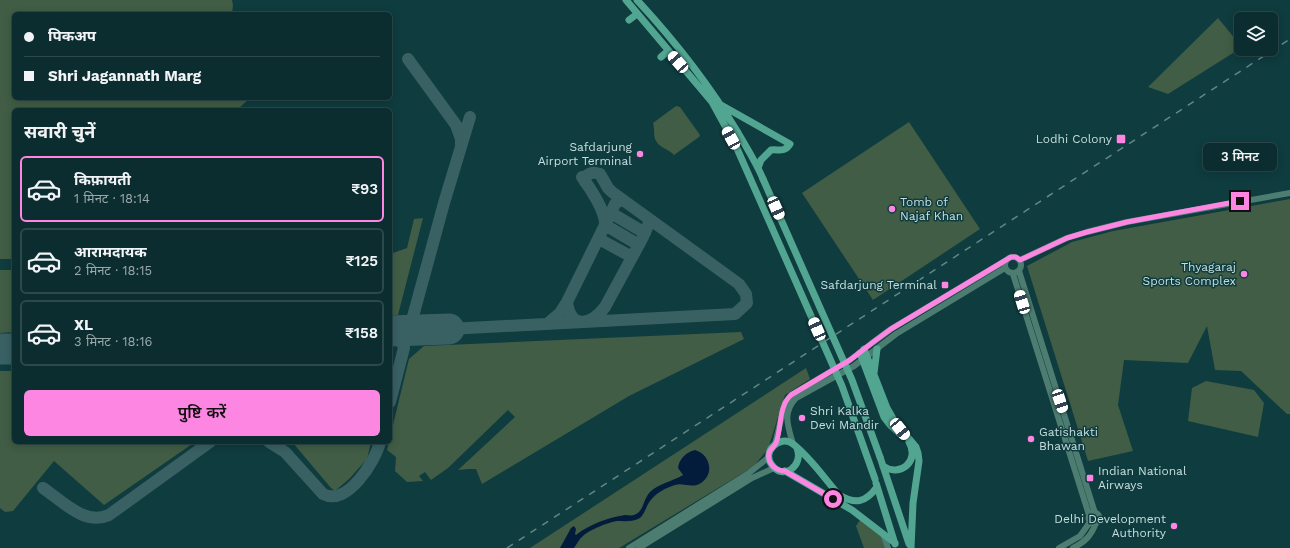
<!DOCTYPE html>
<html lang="hi">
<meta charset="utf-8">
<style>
body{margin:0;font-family:"Work Sans","Noto Sans Devanagari",sans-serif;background:#19393b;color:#f1f3f6;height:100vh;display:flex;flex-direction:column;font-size:15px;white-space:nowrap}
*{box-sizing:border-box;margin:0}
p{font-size:13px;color:#9aa8aa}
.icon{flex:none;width:22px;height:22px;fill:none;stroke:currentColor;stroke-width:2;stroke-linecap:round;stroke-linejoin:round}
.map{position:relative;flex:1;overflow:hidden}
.details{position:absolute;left:12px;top:108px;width:380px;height:336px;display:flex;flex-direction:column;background:#0b2d2f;border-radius:6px;box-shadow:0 2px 10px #0003,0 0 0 1px #2b494b}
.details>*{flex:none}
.guide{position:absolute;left:12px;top:12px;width:380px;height:88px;border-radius:6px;box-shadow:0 2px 10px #0003,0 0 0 1px #2b494b;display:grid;align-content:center;height:88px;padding:0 12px;background:#0b2d2f}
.controls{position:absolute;left:1234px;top:12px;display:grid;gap:8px}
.controls a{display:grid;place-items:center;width:44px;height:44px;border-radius:6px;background:#0b2d2f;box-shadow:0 2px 10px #0003,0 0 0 1px #2b494b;font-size:20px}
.end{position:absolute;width:18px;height:18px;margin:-9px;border:5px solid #fd86e3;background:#111;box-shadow:0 0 0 2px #111}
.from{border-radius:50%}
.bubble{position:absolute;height:28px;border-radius:6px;background:#0b2d2f;box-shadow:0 2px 10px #0003,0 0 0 1px #2b494b;font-size:13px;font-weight:600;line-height:28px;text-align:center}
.car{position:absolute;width:12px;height:24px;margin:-12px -6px;border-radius:5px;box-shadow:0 0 3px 1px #0007;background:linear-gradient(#fff 24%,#345 0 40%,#fff 0 76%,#345 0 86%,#fff 0)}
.guide b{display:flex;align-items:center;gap:14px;height:38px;font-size:15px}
.guide b+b{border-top:1px solid #2b494b}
.guide i{width:10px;height:10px;background:#f1f3f6}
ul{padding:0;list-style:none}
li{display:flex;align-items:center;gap:12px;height:66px;margin:0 8px 6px;padding:0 4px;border:2px solid #2b494b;border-radius:6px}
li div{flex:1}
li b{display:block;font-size:15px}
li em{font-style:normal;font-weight:600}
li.selected{border-color:#fd86e3}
li>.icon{width:36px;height:36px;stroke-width:1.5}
h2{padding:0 12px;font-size:18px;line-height:48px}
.action{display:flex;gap:8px;margin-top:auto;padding:8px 12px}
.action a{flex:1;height:46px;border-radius:6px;background:#fd86e3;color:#111;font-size:16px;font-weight:600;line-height:46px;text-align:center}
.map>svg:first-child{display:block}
</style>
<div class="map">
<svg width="1290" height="548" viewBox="0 0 1290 548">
<rect width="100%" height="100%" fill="#0f3c3f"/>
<path fill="#415d45" d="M 0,0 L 232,0 L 233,5 L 232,14 L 14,14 L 14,98 L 250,98 L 237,110 L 14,110 L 14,259 L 0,259 Z
M 1218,18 L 1241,46 L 1241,48 L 1168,94 L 1148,87 Z
M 676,106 L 680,107 L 700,135 L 699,137 L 674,155 C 669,149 661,149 656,141 C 653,136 655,129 653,123 Z
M 909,122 L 980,229 L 873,300 L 802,193 Z
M 1290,199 L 1290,414 L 1287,414 L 1241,371 L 1215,370 L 1207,326 L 1188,363 L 1124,360 L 1118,405 L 1133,451 L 1088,461 L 1027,266 L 1072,242 L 1113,231 Z
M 423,218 L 398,315 L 390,315 L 390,253 L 393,253 L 407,248 L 414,219 Z
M 0,270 L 14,270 L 14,332 L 0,333 Z
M 741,332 L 744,339 L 629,396 L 482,484 L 476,469 L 468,469 L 458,470 L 515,417 L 508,410 L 448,468 L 431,480 L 425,472 L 419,476 L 423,481 L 407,482 L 395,471 L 396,457 L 387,450 L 389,442 L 390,442 L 390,437 L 409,359 L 424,346 Z
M 806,368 L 810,379 L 785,395 L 768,449 L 753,467 L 619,548 L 530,548 Z
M 0,371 L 14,371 L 14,442 L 195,442 L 104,505 L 54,461 L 13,511 L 5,512 L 0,508 Z
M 1206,381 L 1254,390 L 1264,403 L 1258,437 L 1188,421 L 1192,388 Z
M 290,442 L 371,442 L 367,459 L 349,479 L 335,491 L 331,488 L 293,443 Z
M 860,520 L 881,536 L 885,548 L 864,548 L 856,526 Z"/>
<path fill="#031c3c" d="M 695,450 C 710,454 715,474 701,483 C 692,489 683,482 675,485 C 665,488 656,493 650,501 C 646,506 644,517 638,519 C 632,522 623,521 617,521 C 609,522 589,530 583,536 C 579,539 577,544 574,548 L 560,548 L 571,528 L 574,526 L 576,529 L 575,534 L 576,535 C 590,524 607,518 625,515 C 628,515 631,516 634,515 C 644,512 643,499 650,492 C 658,484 673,481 683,475 L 678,468 C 679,459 686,452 695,450 Z"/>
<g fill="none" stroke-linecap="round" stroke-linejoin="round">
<path stroke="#396164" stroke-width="12" d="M 408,59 L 456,125 L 461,139 L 461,145
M 623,200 L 617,202 L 615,204 L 605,225 L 639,245
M 611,213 L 645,233
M 599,239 L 632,257
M 567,302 C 571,330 591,325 605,307 L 643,237 L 649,223 L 648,218
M 547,324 L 560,313 L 567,302 L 605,225 C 606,212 590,188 582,177
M 449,329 L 735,314 L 747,303 L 746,294 L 739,284 L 612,192 L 608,188 L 600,174 C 594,172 591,172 586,176 L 585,182
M 409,331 L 444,203 L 470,117
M 390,402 L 404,348 L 400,338 L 393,331
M 269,442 L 285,452 L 323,494 C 347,507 375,462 380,442
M 43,488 C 62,501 85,526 109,515 L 210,442"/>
<path stroke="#396164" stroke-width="31" d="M 390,331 L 449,329
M 0,349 L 14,349"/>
<path stroke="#4c7d70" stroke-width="6" d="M1005 265a8 8 0 1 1 16 0a8 8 0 1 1-16 0Z
M 1020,260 L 1067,238 L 1087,232 L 1127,222 L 1290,193
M 1019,271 L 1095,513
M 1013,274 L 1089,515
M 775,444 L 785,403 L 791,395 L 850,360 L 872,343 L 891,329 L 1008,259
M 793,444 C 788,426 782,413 796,398 L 854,366 L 896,334 L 1005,268
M1088.5 518a5.5 5.5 0 1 1 11 0a5.5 5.5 0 1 1-11 0Z
M 883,534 L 888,548
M 629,548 L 749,473 L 769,457
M 639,548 L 752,478 L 774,468
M 1059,548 L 1080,536 L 1090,522
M 1073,548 C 1085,542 1091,536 1096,523"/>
<path stroke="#52a691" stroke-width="7" d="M 626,0 L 712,102 L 735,144
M 637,0 C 675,41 708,83 737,131 C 746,147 756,162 763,179
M 629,20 L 637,14
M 661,57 L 668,51
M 721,105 L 790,144 C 784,153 779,149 771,150 L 761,160 L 758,168
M 864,349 L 887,408 L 895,422 L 916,447 L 918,453 L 919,461 L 913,503 L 911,548
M 860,353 L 884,417 L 891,426 L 901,435
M 874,373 L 877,349
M 797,448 C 804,466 783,481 772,465 C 761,452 780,434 793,444 C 811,458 824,478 839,495 C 856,505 866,502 877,487
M 880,457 L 909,544
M 883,466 C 900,478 920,461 909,442
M 785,471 L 852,510 L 895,543
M 876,483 L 895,544"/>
<path stroke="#638688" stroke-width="1.5" stroke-dasharray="7 7" stroke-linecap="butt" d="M 507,548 L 1290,39"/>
<path stroke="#52a691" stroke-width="7" d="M 735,144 L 842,386 L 875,479
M 763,179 L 852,380 L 880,457"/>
</g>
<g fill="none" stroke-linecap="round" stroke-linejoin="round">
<path stroke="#fd86e3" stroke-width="5" d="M 833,499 L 785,471 C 778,471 771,467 769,459 C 767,450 773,449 776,443 C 782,427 778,407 791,395 L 850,360 L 872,343 L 891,329 L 1011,257 L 1016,257 L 1020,260 L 1067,238 L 1087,232 L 1127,222 L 1240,201"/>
</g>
<g fill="#fd86e3" stroke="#0f3c3f" stroke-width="1.5">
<rect x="1116" y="134" width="10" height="10" rx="2"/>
<circle cx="640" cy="154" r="4"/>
<circle cx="892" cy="209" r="4"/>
<circle cx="1244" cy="274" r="4"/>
<rect x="941" y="281" width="8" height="8" rx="2"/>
<circle cx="802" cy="418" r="4"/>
<circle cx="1031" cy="439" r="4"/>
<rect x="1086" y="474" width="8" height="8" rx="2"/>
<circle cx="1174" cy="526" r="4"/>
</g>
<g text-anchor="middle" stroke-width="3" stroke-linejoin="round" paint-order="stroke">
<g font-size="12" fill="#c7dedf" stroke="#0f3c3f" text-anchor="end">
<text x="1112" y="143">Lodhi Colony</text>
<text x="632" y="151">Safdarjung<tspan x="632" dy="14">Airport Terminal</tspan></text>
<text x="900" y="206" text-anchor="start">Tomb of<tspan x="900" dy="14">Najaf Khan</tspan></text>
<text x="1236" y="271">Thyagaraj<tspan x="1236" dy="14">Sports Complex</tspan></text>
<text x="937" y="289">Safdarjung Terminal</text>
<text x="810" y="415" text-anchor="start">Shri Kalka<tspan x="810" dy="14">Devi Mandir</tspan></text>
<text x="1039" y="436" text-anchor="start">Gatishakti<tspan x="1039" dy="14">Bhawan</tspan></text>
<text x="1098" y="475" text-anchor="start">Indian National<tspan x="1098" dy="14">Airways</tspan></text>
<text x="1166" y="523">Delhi Development<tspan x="1166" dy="14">Authority</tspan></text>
</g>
</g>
</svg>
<div class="controls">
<a><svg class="icon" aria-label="layers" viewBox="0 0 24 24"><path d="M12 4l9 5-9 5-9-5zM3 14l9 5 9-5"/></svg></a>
</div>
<i class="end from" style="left:833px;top:499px"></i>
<i class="end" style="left:1240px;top:201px"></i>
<div class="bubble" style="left:1203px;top:143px;width:74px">3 मिनट</div>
<i class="car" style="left:678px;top:62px;rotate:319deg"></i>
<i class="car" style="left:731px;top:138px;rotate:331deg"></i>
<i class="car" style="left:776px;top:208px;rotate:156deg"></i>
<i class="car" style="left:1022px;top:302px;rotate:343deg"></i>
<i class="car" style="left:817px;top:329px;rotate:336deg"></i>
<i class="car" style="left:1060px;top:401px;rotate:162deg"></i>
<i class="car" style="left:900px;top:429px;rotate:141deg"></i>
<div class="guide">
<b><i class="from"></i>पिकअप</b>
<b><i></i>Shri Jagannath Marg</b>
</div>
<section class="details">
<h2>सवारी चुनें</h2>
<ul>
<li class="selected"><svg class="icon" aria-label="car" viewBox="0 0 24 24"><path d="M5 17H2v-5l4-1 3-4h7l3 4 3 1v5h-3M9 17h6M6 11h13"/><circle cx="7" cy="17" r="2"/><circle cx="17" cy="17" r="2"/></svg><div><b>किफ़ायती</b><p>1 मिनट · 18:14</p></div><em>₹93</em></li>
<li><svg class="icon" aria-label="car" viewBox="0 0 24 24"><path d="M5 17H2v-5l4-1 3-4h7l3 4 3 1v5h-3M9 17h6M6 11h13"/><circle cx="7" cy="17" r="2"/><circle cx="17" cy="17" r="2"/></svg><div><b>आरामदायक</b><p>2 मिनट · 18:15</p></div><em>₹125</em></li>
<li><svg class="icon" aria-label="car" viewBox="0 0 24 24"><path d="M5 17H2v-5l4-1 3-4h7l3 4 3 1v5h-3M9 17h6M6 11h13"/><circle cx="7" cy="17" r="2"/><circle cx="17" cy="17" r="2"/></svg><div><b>XL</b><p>3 मिनट · 18:16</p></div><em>₹158</em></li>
</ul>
<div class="action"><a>पुष्टि करें</a></div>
</section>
</div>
